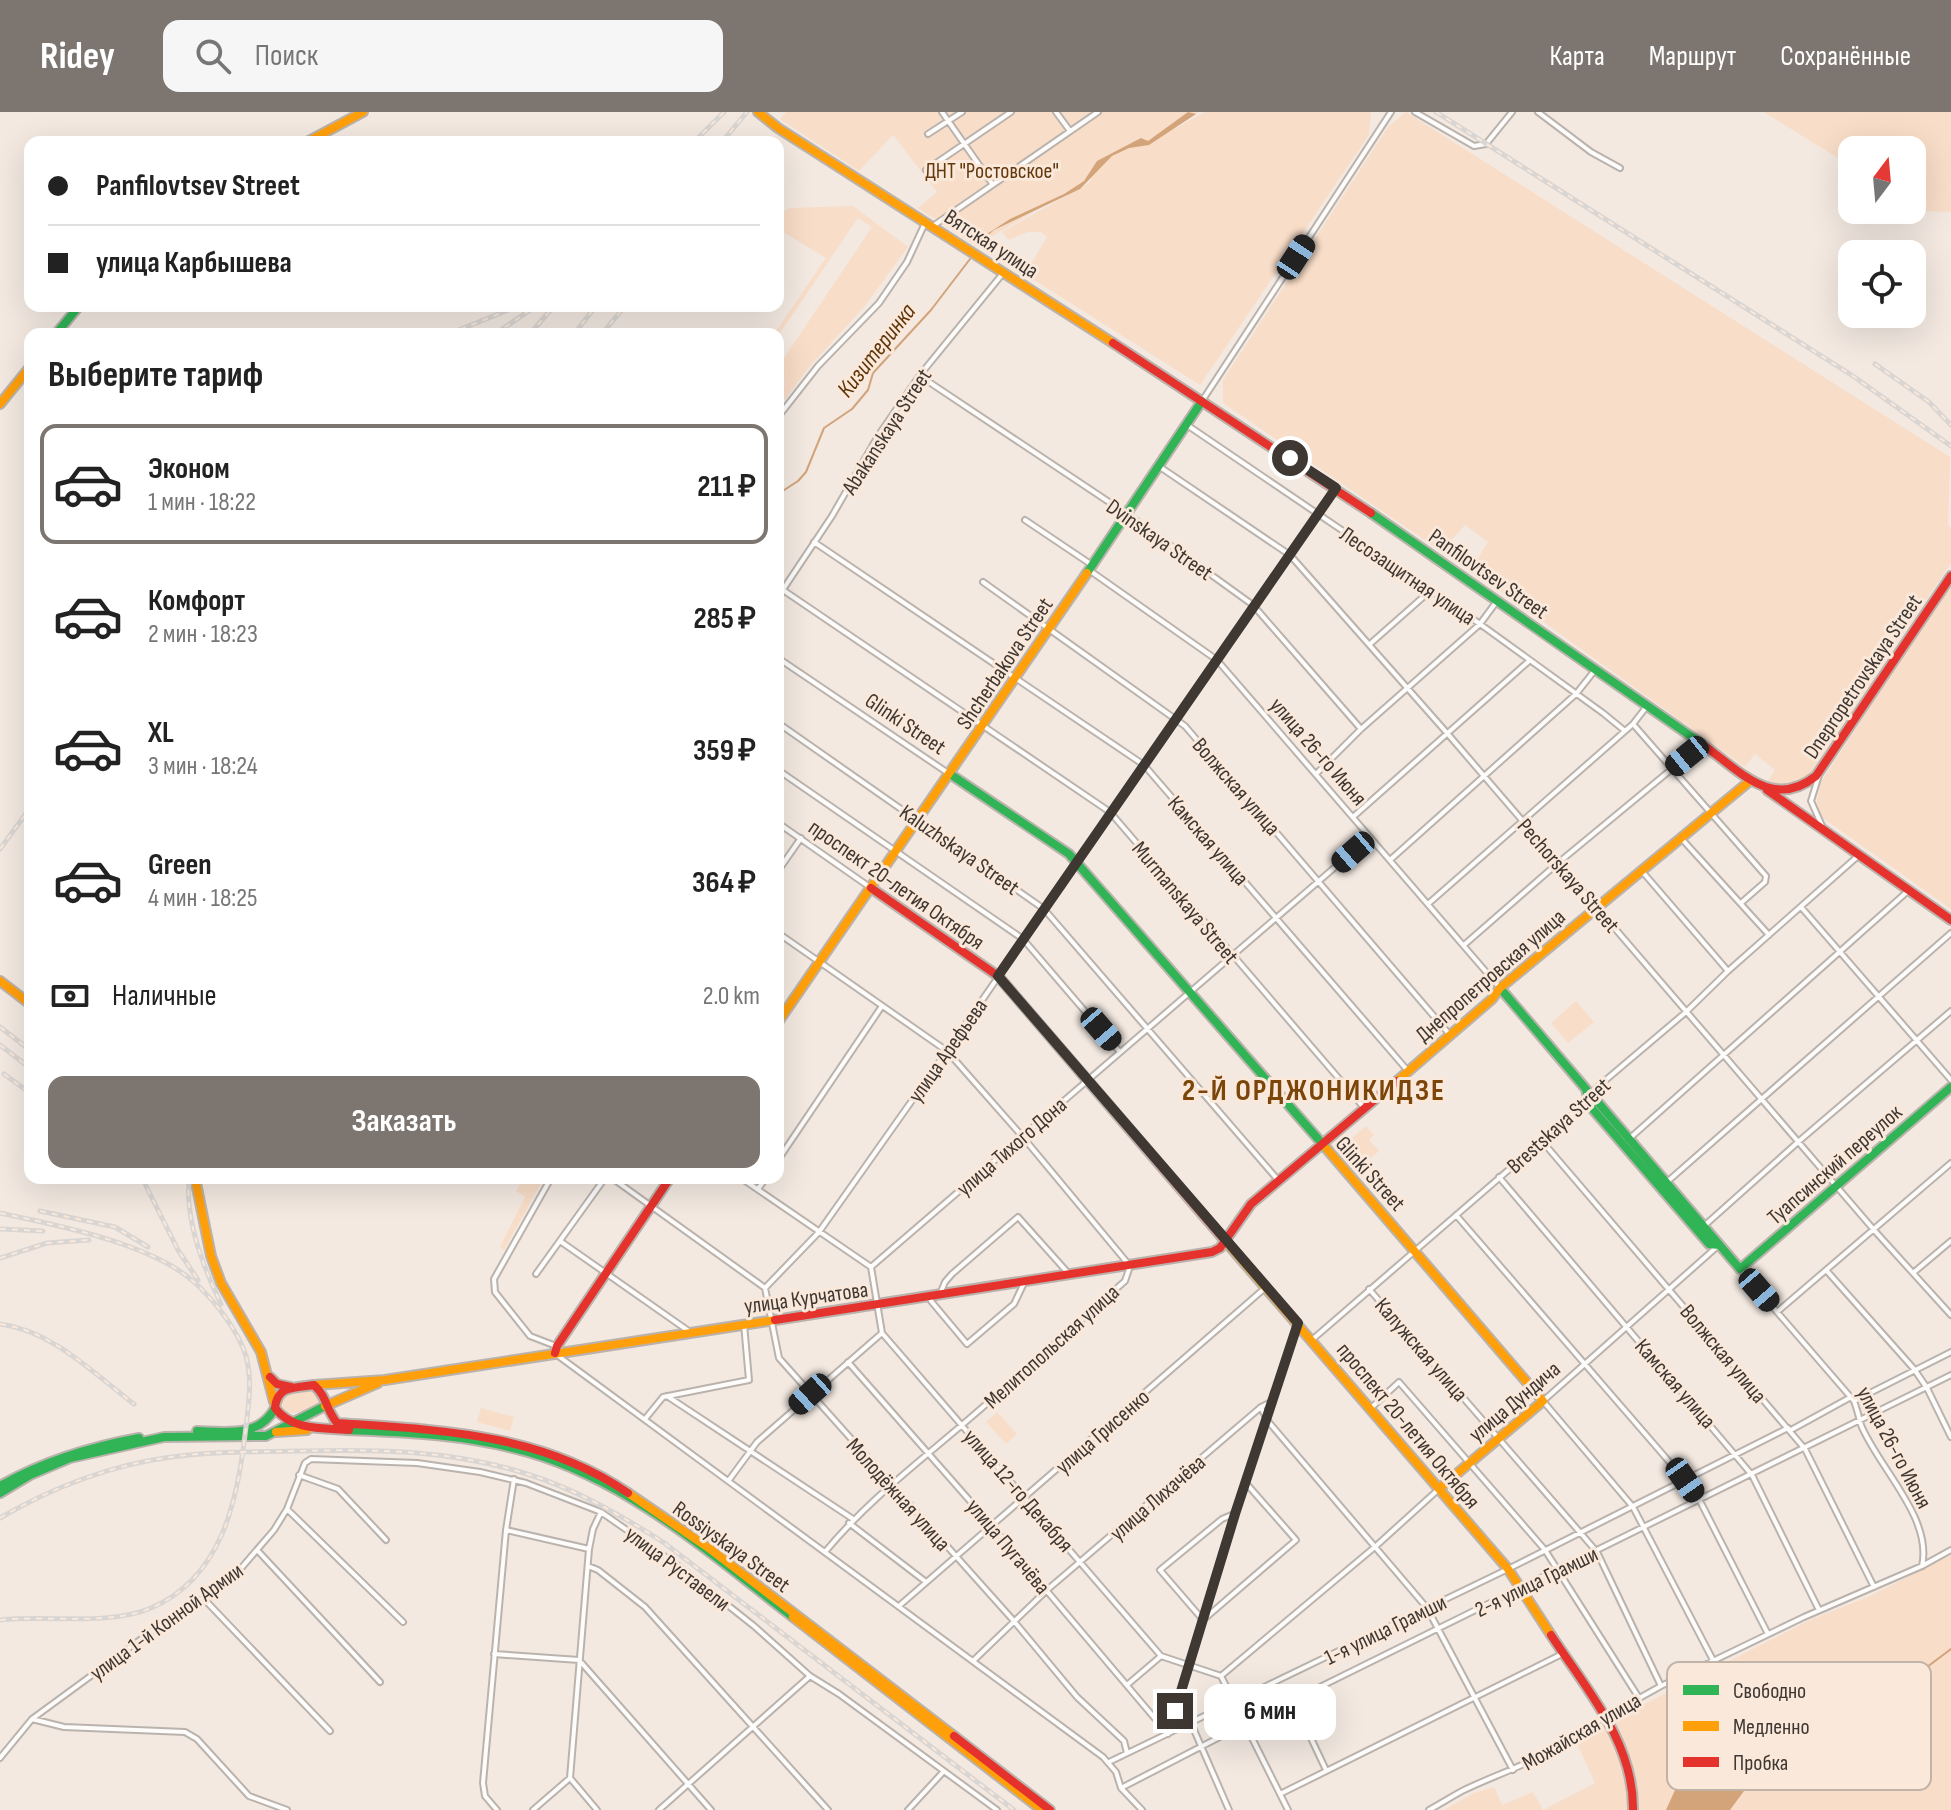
<!DOCTYPE html>
<html lang="ru">
<meta charset="utf-8">
<style>
body{margin:0;font-family:"Sofia Sans Condensed",sans-serif;background:#f6f6f6;color:#222;height:100vh;display:flex;flex-direction:column;font-size:30px;white-space:nowrap}
*{box-sizing:border-box;margin:0}
p{font-size:26px;color:#767676}
.icon{flex:none;width:44px;height:44px;fill:none;stroke:currentColor;stroke-width:2;stroke-linecap:round;stroke-linejoin:round}
.map{position:relative;flex:1;overflow:hidden}
.side{position:absolute;left:24px;top:216px;width:760px;height:856px;display:flex;flex-direction:column;background:#fff;border-radius:16px;box-shadow:0 8px 32px #0002}
.side>*{flex:none}
.banner{position:absolute;left:24px;top:24px;width:760px;height:176px;border-radius:16px;box-shadow:0 8px 32px #0002;display:grid;align-content:center;height:176px;padding:0 24px;background:#fff}
.needle{width:52px;rotate:16deg}
.controls{position:absolute;left:1838px;top:24px;display:grid;gap:16px}
.controls a{display:grid;place-items:center;width:88px;height:88px;border-radius:16px;background:#fff;box-shadow:0 8px 32px #0002;font-size:40px}
.end{position:absolute;width:36px;height:36px;margin:-18px;border:10px solid #3e3732;background:#fff;box-shadow:0 0 0 4px #fff}
.from{border-radius:50%}
.bubble{position:absolute;height:56px;border-radius:16px;background:#fff;box-shadow:0 8px 32px #0002;font-size:26px;font-weight:700;line-height:56px;text-align:center}
.car{position:absolute;width:24px;height:48px;margin:-24px -12px;border-radius:10px;box-shadow:0 0 6px 2px #0007;background:linear-gradient(#222 24%,#8ab4d8 0 40%,#222 0 76%,#8ab4d8 0 86%,#222 0)}
.banner b{display:flex;align-items:center;gap:28px;height:76px;font-size:30px}
.banner b+b{border-top:2px solid #e0e0e0}
.banner i{width:20px;height:20px;background:#222}
ul{padding:0;list-style:none}
li{display:flex;align-items:center;gap:24px;height:120px;margin:0 16px 12px;padding:0 8px;border:4px solid transparent;border-radius:16px}
li div{flex:1}
li b{display:block;font-size:30px}
li em{font-style:normal;font-weight:700}
li.selected{border-color:#7d756f}
li>.icon{width:72px;height:72px;stroke-width:1.5}
h2{padding:0 24px;font-size:36px;line-height:96px}
.pay{display:flex;align-items:center;gap:20px;height:88px;padding:0 24px;font-size:30px}
.pay p{margin-inline-start:auto}
.action{display:flex;gap:16px;margin-top:auto;padding:16px 24px}
.action a{flex:1;height:92px;border-radius:16px;background:#7d756f;color:#fff;font-size:32px;font-weight:700;line-height:92px;text-align:center}
header{display:flex;align-items:center;gap:48px;box-sizing:border-box;height:112px;padding:0 40px;background:#7d756f;color:#fff}
header strong{font-size:38px}
nav{display:flex;gap:44px;margin-inline-start:auto;font-size:28px}
.search{width:560px;height:72px;background:#f6f6f6;display:flex;align-items:center;gap:20px;box-sizing:border-box;padding:0 28px;border-radius:16px;color:#767676;font-size:30px}
.map>svg:first-child{display:block}
</style>
<header>
<strong>Ridey</strong>
<div class="search"><svg class="icon" aria-label="search" viewBox="0 0 24 24"><circle cx="10" cy="10" r="6"/><path d="M15 15l6 6"/></svg>Поиск</div>
<nav><a>Карта</a><a>Маршрут</a><a>Сохранённые</a></nav>
</header>
<div class="map">
<svg width="1951" height="1698" viewBox="0 0 1951 1698">
<rect width="100%" height="100%" fill="#f3e9e1"/>
<path fill="#f8ddc8" d="M 786,0 L 1199,0 L 1158,26 L 1205,0 L 1371,0 L 1369,23 L 1200,273 L 1025,162 L 1047,125 L 1041,120 L 1028,120 L 1008,128 L 1002,120 L 1089,71 L 1092,65 L 976,134 L 918,96 L 937,80 L 893,23 L 859,59 L 780,7 Z
M 1406,0 L 1950,345 L 1948,413 L 1951,416 L 1951,451 L 1807,666 C 1792,675 1783,675 1767,670 L 1775,658 L 1755,642 L 1745,655 L 1471,458 L 1488,430 L 1465,413 L 1441,439 L 1223,291 L 1223,268 L 1388,15 Z
M 1764,0 L 1951,0 L 1951,100 L 1921,99 L 1912,93 L 1912,38 L 1852,38 L 1852,55 Z
M 853,94 L 908,135 L 864,195 L 809,255 L 778,297 L 778,255 L 872,115 L 858,106 L 778,224 L 774,222 L 826,146 L 778,117 C 778,107 779,101 790,96 Z
M 1951,470 L 1951,797 L 1823,706 L 1816,694 L 1821,670 Z
M 1576,889 L 1594,910 L 1568,931 L 1551,911 Z
M 1366,1014 L 1374,1023 L 1369,1028 L 1379,1039 L 1363,1052 L 1345,1032 Z
M 524,1066 L 544,1066 L 504,1138 L 500,1135 L 525,1085 L 516,1079 Z
M 291,1279 L 311,1279 L 319,1284 L 320,1290 C 313,1297 297,1302 287,1301 L 280,1291 L 284,1283 Z
M 481,1296 L 514,1305 L 510,1319 L 477,1310 Z
M 997,1300 L 1017,1322 L 1006,1332 L 986,1310 Z
M 1951,1443 L 1951,1698 L 1730,1698 L 1747,1675 C 1778,1673 1797,1635 1814,1612 C 1788,1626 1758,1631 1732,1645 C 1710,1656 1717,1676 1681,1675 L 1666,1698 L 1444,1698 L 1474,1681 L 1494,1675 L 1502,1693 L 1533,1680 L 1543,1698 L 1595,1671 L 1575,1627 L 1810,1508 L 1870,1484 Z"/>
<path fill="#d3a37a" d="M 1188,0 L 1196,2 L 1149,33 L 1129,36 L 1112,44 L 1080,77 L 994,118 L 984,127 L 987,122 L 1010,107 L 1064,82 L 1084,69 L 1097,49 L 1141,26 L 1148,29 Z
M 1814,1612 L 1819,1613 C 1829,1625 1823,1635 1817,1648 L 1778,1662 L 1752,1676 L 1747,1675 L 1730,1698 L 1666,1698 L 1675,1678 C 1685,1673 1694,1676 1704,1670 C 1716,1663 1720,1651 1732,1645 C 1758,1631 1788,1627 1814,1612 Z"/>
<g fill="none" stroke-linecap="round" stroke-linejoin="round">
<path stroke="#d3a37a" stroke-width="2" d="M 778,382 L 798,369 L 806,360 L 824,316 L 852,297 L 868,278 L 873,261 L 931,198 L 970,147
M 1821,1620 L 1858,1594 L 1907,1570 L 1951,1537"/>
<g stroke="#bab3ad" stroke-width="8">
<path id="street" d="M 942,0 L 991,70
M 1056,0 L 1070,19
M 1415,0 L 1474,34 L 1486,32 L 1512,0
M 1538,0 L 1591,40 L 1620,56
M 928,22 L 962,0
M 926,58 L 1011,0
M 933,114 L 1098,0
M 929,270 L 1127,402 L 1253,493 L 1361,617
M 1202,289 L 1391,0
M 778,305 L 818,254 L 879,191 L 907,150 L 926,109
M 1187,313 L 1480,512 L 1603,601 L 1625,619
M 1160,355 L 1290,443 L 1447,621 L 1874,1118 L 1951,1203
M 1025,408 L 1092,453
M 814,430 L 1144,653 L 1408,959
M 1089,458 L 1217,548 L 1500,876
M 983,470 L 1185,614 L 1450,923
M 783,478 L 1110,700 L 1365,997
M 778,485 L 832,404 L 878,324 L 920,263 L 1004,160
M 1370,532 L 1430,479
M 778,546 L 948,661
M 778,611 L 1044,797 L 1278,1068
M 1633,612 L 1766,764 L 1765,770 L 1741,791
M 778,658 L 1023,827 L 1119,939
M 1316,662 L 1361,617 L 1480,512 L 1497,489
M 1819,663 L 1811,689 L 1823,716
M 1353,705 L 1529,549
M 778,711 L 871,776
M 1681,726 L 1769,823
M 1390,748 L 1576,582 L 1595,558
M 1641,758 L 1728,859
M 778,759 L 801,726
M 1428,792 L 1633,612 L 1647,594
M 1801,795 L 1951,968
M 778,821 L 947,939 L 1022,1024 L 1130,1154 L 1125,1169 C 1073,1215 1022,1262 969,1307 C 919,1350 867,1389 825,1440
M 1464,833 L 1558,751 L 1702,632
M 1629,1027 L 1908,779
M 1542,1029 L 1805,1337 L 1874,1475
M 778,1048 L 882,894
M 1499,1065 L 1752,1363 L 1819,1498
M 551,1066 L 494,1167 L 495,1180 L 530,1224 L 556,1234
M 612,1066 L 765,1176 L 779,1246 L 1013,1508 L 1077,1585 L 1124,1629 L 1127,1641
M 741,1066 L 871,1155 L 882,1221 L 1161,1544 L 1221,1564 L 1288,1698
M 1667,1070 L 1951,821
M 758,1077 L 766,1066
M 1456,1103 L 1685,1368 L 1700,1389 L 1768,1522
M 1704,1114 L 1798,1030 L 1951,899
M 560,1129 L 690,1220
M 871,1155 L 1370,725
M 1740,1157 L 1854,1289 C 1857,1297 1859,1305 1861,1313 C 1878,1355 1933,1406 1922,1454
M 1826,1158 L 1914,1257 L 1927,1276 L 1951,1325
M 1913,1161 L 1951,1129
M 536,1162 L 605,1066
M 765,1176 L 819,1120 L 947,939 L 1336,376
M 1369,1177 L 1597,1440 L 1661,1574
M 940,1182 L 945,1170 L 952,1162 L 1018,1105 L 1069,1162
M 930,1184 L 931,1189 L 967,1232 L 1014,1192 L 1025,1169
M 1777,1200 L 1951,1051
M 1313,1227 L 1542,1029 L 1577,998 L 1588,983 L 1686,900 L 1728,859 L 1858,744
M 557,1243 L 1103,1645 L 1116,1660 L 1121,1676 L 1142,1698
M 848,1250 L 992,1414 L 1168,1622
M 667,1284 L 853,1407
M 1854,1289 L 1951,1240
M 1261,1295 L 1267,1308 L 1427,1496 L 1513,1658
M 1371,1296 L 1399,1270 L 1545,1438 L 1639,1586
M 645,1307 L 663,1285 L 749,1268 L 744,1212
M 1791,1318 L 1851,1285
M 299,1363 L 338,1377 L 386,1428
M 729,1368 L 757,1330 L 882,1221
M 287,1397 L 403,1510
M 1234,1402 L 1222,1407 L 1160,1458 L 1203,1508 L 1296,1428 L 1245,1370
M 849,1411 L 926,1470
M 506,1418 L 589,1437
M 258,1439 L 380,1570
M 588,1454 L 598,1458 L 645,1495 L 828,1698
M 204,1487 L 330,1619
M 899,1494 L 1265,1176
M 494,1542 L 579,1548 L 711,1698
M 973,1549 L 1047,1478 L 1261,1295 L 1273,1289
M 1714,1550 L 1633,1395 L 1543,1289 L 1719,1133
M 1221,1564 L 1376,1434 L 1440,1376
M 1127,1573 L 1161,1544
M 1293,1588 L 1326,1658
M 32,1607 L 64,1615 L 185,1620 L 197,1627 L 249,1684 L 287,1698
M 1191,1611 L 1229,1698
M 1168,1622 L 1235,1402 L 1298,1212
M 0,1646 L 32,1607 L 144,1525 L 231,1468 L 274,1418 L 287,1397 L 305,1351 L 311,1347 L 417,1351 L 480,1360 L 526,1371 L 601,1400 L 677,1453 L 754,1514 L 810,1564 L 839,1582 L 997,1698
M 1109,1650 L 1508,1457 L 1788,1316
M 1121,1676 L 1245,1612 L 1951,1263
M 1280,1682 L 1562,1542
M 497,1698 L 485,1684 L 483,1671 L 506,1418 L 514,1367
M 533,1698 L 570,1666
M 597,1698 L 570,1666 L 589,1437 L 593,1417 L 601,1400
M 659,1698 L 810,1564
M 908,1698 L 944,1659
M 1429,1698 C 1440,1692 1451,1685 1462,1679 C 1496,1662 1532,1653 1562,1629 L 1661,1574 L 1804,1505 L 1922,1454 L 1951,1438"/>
</g>
<g stroke="#bab3ad" stroke-width="12">
<path id="fast" d="M 56,222 L 79,194
M 1371,401 L 1702,632
M 1087,461 L 1202,289
M 950,662 L 1069,742 L 1326,1036
M 1500,876 L 1586,977 L 1590,994 L 1709,1132 L 1719,1133
M 1588,983 L 1596,988 L 1740,1157 L 1951,975
M 346,1318 C 407,1320 469,1323 528,1340 C 629,1369 711,1442 793,1505
M 197,1319 C 226,1320 259,1326 275,1296
M 0,1374 C 44,1349 90,1335 139,1326
M 0,1381 L 30,1363 L 70,1346 L 164,1325 L 266,1324 L 325,1294"/>
</g>
<g stroke="#bab3ad" stroke-width="12">
<path id="slow" d="M 758,0 L 778,16 L 1113,231
M 307,30 L 363,0
M 0,292 L 30,255
M 0,869 L 30,892
M 778,910 L 1087,461
M 1397,969 L 1492,887 L 1500,876 L 1751,668
M 1326,1036 L 1543,1289 L 1440,1376
M 195,1066 L 211,1144 L 221,1171 L 261,1240 L 274,1290
M 1227,1131 L 1508,1457 L 1551,1523
M 314,1273 L 385,1268 L 775,1208
M 325,1294 L 378,1271
M 276,1320 L 307,1318
M 628,1381 L 710,1437 L 954,1624
M 793,1505 L 1042,1698"/>
</g>
<g stroke="#bab3ad" stroke-width="12">
<path id="jam" d="M 1113,231 L 1371,401
M 1702,632 C 1739,658 1772,699 1816,664 L 1951,464
M 1767,678 L 1951,808
M 871,776 L 998,864 L 1227,1131
M 775,1208 L 1212,1140 L 1220,1136 L 1251,1092 L 1397,969
M 555,1241 L 557,1234 L 670,1066
M 270,1265 L 277,1272 L 291,1275
M 349,1318 C 323,1316 292,1319 275,1296 C 277,1273 295,1276 314,1273 C 328,1286 325,1296 337,1311 C 438,1318 541,1321 628,1381
M 1551,1523 C 1586,1577 1634,1630 1633,1698
M 954,1624 L 1050,1698"/>
</g>
<use href="#street" stroke="#fdfcfa" stroke-width="4"/>
<use href="#fast" stroke="#30b455" stroke-width="8"/>
<use href="#slow" stroke="#ff9f0a" stroke-width="8"/>
<use href="#jam" stroke="#e5322d" stroke-width="8"/>
<g stroke="#d9d5d3" stroke-width="5">
<path id="rail" d="M 1436,0 L 1853,264 L 1951,334
M 694,30 L 724,0
M 722,30 L 747,0
M 449,222 L 518,194
M 495,222 L 536,194
M 530,222 L 554,194
M 574,222 L 596,194
M 602,222 L 625,194
M 1875,252 L 1929,290 L 1951,313
M 0,737 L 30,696
M 0,915 L 30,938
M 0,933 L 30,956
M 4,962 L 30,981
M 142,1066 L 178,1138 L 198,1168
M 189,1066 C 185,1109 203,1154 221,1192
M 40,1099 L 115,1115 L 148,1135
M 0,1101 C 56,1113 151,1131 194,1170 C 214,1188 238,1218 246,1244 C 253,1270 248,1297 245,1323 C 237,1391 221,1466 151,1496 C 109,1514 46,1503 0,1508
M 0,1117 L 43,1119
M 0,1146 L 47,1131 L 89,1128
M 0,1212 C 53,1219 93,1261 134,1292
M 0,1406 C 51,1376 111,1353 171,1345 C 213,1339 256,1340 299,1339 C 377,1337 452,1338 527,1362 C 576,1377 620,1403 663,1430 L 1014,1698"/>
</g>
<use href="#rail" stroke="#fae8da" stroke-width="2" stroke-dasharray="6" stroke-linecap="butt"/>
</g>
<g fill="none" stroke-linecap="round" stroke-linejoin="round">
<path stroke="#3e3732" stroke-width="10" d="M 1175,1599 L 1235,1402 L 1298,1211 L 998,864 L 1336,376 L 1290,346"/>
</g>
<g text-anchor="middle" stroke-width="6" stroke-linejoin="round" paint-order="stroke">
<g font-size="22" fill="#63380d" stroke="#fae8da">
<text x="992" y="66">ДНТ "Ростовское"</text>
</g>
<g font-size="22" fill="#3e3732" stroke="#fae8da">
<text transform="translate(992 131) rotate(33)" y="8">Вятская улица</text>
<text transform="translate(886 319) rotate(-57)" y="8">Abakanskaya Street</text>
<text transform="translate(1160 427) rotate(35)" y="8">Dvinskaya Street</text>
<text transform="translate(1489 461) rotate(35)" y="8">Panfilovtsev Street</text>
<text transform="translate(1408 463) rotate(34)" y="8">Лесозащитная улица</text>
<text transform="translate(1004 551) rotate(-56)" y="8">Shcherbakova Street</text>
<text transform="translate(1862 564) rotate(-56)" y="8">Dnepropetrovskaya Street</text>
<text transform="translate(906 611) rotate(34)" y="8">Glinki Street</text>
<text transform="translate(1319 639) rotate(49)" y="8">улица 26-го Июня</text>
<text transform="translate(1237 674) rotate(49)" y="8">Волжская улица</text>
<text transform="translate(1209 728) rotate(49)" y="8">Камская улица</text>
<text transform="translate(960 737) rotate(35)" y="8">Kaluzhskaya Street</text>
<text transform="translate(1569 763) rotate(49)" y="8">Pechorskaya Street</text>
<text transform="translate(897 772) rotate(35)" y="8">проспект 20-летия Октября</text>
<text transform="translate(1186 790) rotate(50)" y="8">Murmanskaya Street</text>
<text transform="translate(1490 863) rotate(-41)" y="8">Днепропетровская улица</text>
<text transform="translate(947 938) rotate(-55)" y="8">улица Арефьева</text>
<text transform="translate(1558 1013) rotate(-42)" y="8">Brestskaya Street</text>
<text transform="translate(1011 1034) rotate(-41)" y="8">улица Тихого Дона</text>
<text transform="translate(1834 1052) rotate(-41)" y="8">Туапсинский переулок</text>
<text transform="translate(1371 1061) rotate(48)" y="8">Glinki Street</text>
<text transform="translate(806 1185) rotate(-8)" y="8">улица Курчатова</text>
<text transform="translate(1051 1234) rotate(-42)" y="8">Мелитопольская улица</text>
<text transform="translate(1422 1237) rotate(49)" y="8">Калужская улица</text>
<text transform="translate(1724 1241) rotate(50)" y="8">Волжская улица</text>
<text transform="translate(1676 1271) rotate(49)" y="8">Камская улица</text>
<text transform="translate(1514 1289) rotate(-40)" y="8">улица Дундича</text>
<text transform="translate(1409 1313) rotate(50)" y="8">проспект 20-летия Октября</text>
<text transform="translate(1102 1319) rotate(-41)" y="8">улица Грисенко</text>
<text transform="translate(1895 1335) rotate(62)" y="8">улица 26-го Июня</text>
<text transform="translate(1019 1378) rotate(49)" y="8">улица 12-го Декабря</text>
<text transform="translate(899 1382) rotate(48)" y="8">Молодёжная улица</text>
<text transform="translate(1157 1385) rotate(-41)" y="8">улица Лихачёва</text>
<text transform="translate(732 1434) rotate(36)" y="8">Rossiyskaya Street</text>
<text transform="translate(1009 1434) rotate(50)" y="8">улица Пугачёва</text>
<text transform="translate(678 1456) rotate(37)" y="8">улица Руставели</text>
<text transform="translate(1536 1469) rotate(-26)" y="8">2-я улица Грамши</text>
<text transform="translate(166 1509) rotate(-36)" y="8">улица 1-й Конной Армии</text>
<text transform="translate(1385 1517) rotate(-26)" y="8">1-я улица Грамши</text>
<text transform="translate(1581 1619) rotate(-30)" y="8">Можайская улица</text>
</g>
<g font-size="24" font-style="italic" fill="#603609" stroke="#fae8da">
<text transform="translate(876 238) rotate(-52)" y="8">Кизитеринка</text>
</g>
<g font-size="30" font-weight="bold" letter-spacing="2" fill="#7c4509" stroke="#fae8da">
<text x="1314" y="988">2-Й ОРДЖОНИКИДЗЕ</text>
</g>
</g>
<rect x="1667" y="1550" width="264" height="128" rx="12" fill="#fae8da" stroke="#c2b3a8" stroke-width="2"/>
<rect x="1683" y="1573" width="36" height="10" fill="#30b455"/>
<rect x="1683" y="1609" width="36" height="10" fill="#ff9f0a"/>
<rect x="1683" y="1645" width="36" height="10" fill="#e5322d"/>
<g font-size="22" fill="#3e3732">
<text x="1733" y="1586">Свободно</text>
<text x="1733" y="1622">Медленно</text>
<text x="1733" y="1658">Пробка</text>
</g>
</svg>
<div class="controls">
<a><svg class="needle" viewBox="-14 -14 28 28"><path d="M0-13l5 13h-10z" fill="#e53935"/><path d="M0 13l5-13h-10z" fill="#767676"/></svg></a>
<a><svg class="icon" aria-label="locate" viewBox="0 0 24 24"><circle cx="12" cy="12" r="6"/><path d="M12 2v4M12 18v4M2 12h4M18 12h4"/></svg></a>
</div>
<i class="end from" style="left:1290px;top:346px"></i>
<i class="end" style="left:1175px;top:1599px"></i>
<div class="bubble" style="left:1204px;top:1572px;width:132px">6 мин</div>
<i class="car" style="left:1296px;top:145px;rotate:33deg"></i>
<i class="car" style="left:1687px;top:644px;rotate:231deg"></i>
<i class="car" style="left:1353px;top:740px;rotate:229deg"></i>
<i class="car" style="left:1101px;top:917px;rotate:139deg"></i>
<i class="car" style="left:1759px;top:1178px;rotate:139deg"></i>
<i class="car" style="left:810px;top:1282px;rotate:228deg"></i>
<i class="car" style="left:1685px;top:1368px;rotate:145deg"></i>
<div class="banner">
<b><i class="from"></i>Panfilovtsev Street</b>
<b><i></i>улица Карбышева</b>
</div>
<section class="side">
<h2>Выберите тариф</h2>
<ul>
<li class="selected"><svg class="icon" aria-label="car" viewBox="0 0 24 24"><path d="M5 17H2v-5l4-1 3-4h7l3 4 3 1v5h-3M9 17h6M6 11h13"/><circle cx="7" cy="17" r="2"/><circle cx="17" cy="17" r="2"/></svg><div><b>Эконом</b><p>1 мин · 18:22</p></div><em>211 ₽</em></li>
<li><svg class="icon" aria-label="car" viewBox="0 0 24 24"><path d="M5 17H2v-5l4-1 3-4h7l3 4 3 1v5h-3M9 17h6M6 11h13"/><circle cx="7" cy="17" r="2"/><circle cx="17" cy="17" r="2"/></svg><div><b>Комфорт</b><p>2 мин · 18:23</p></div><em>285 ₽</em></li>
<li><svg class="icon" aria-label="car" viewBox="0 0 24 24"><path d="M5 17H2v-5l4-1 3-4h7l3 4 3 1v5h-3M9 17h6M6 11h13"/><circle cx="7" cy="17" r="2"/><circle cx="17" cy="17" r="2"/></svg><div><b>XL</b><p>3 мин · 18:24</p></div><em>359 ₽</em></li>
<li><svg class="icon" aria-label="car" viewBox="0 0 24 24"><path d="M5 17H2v-5l4-1 3-4h7l3 4 3 1v5h-3M9 17h6M6 11h13"/><circle cx="7" cy="17" r="2"/><circle cx="17" cy="17" r="2"/></svg><div><b>Green</b><p>4 мин · 18:25</p></div><em>364 ₽</em></li>
</ul>
<div class="pay"><svg class="icon" aria-label="cash" viewBox="0 0 24 24"><path d="M3 7h18v10H3z"/><circle cx="12" cy="12" r="2"/></svg>Наличные<p>2.0 km</p></div>
<div class="action"><a>Заказать</a></div>
</section>
</div>
